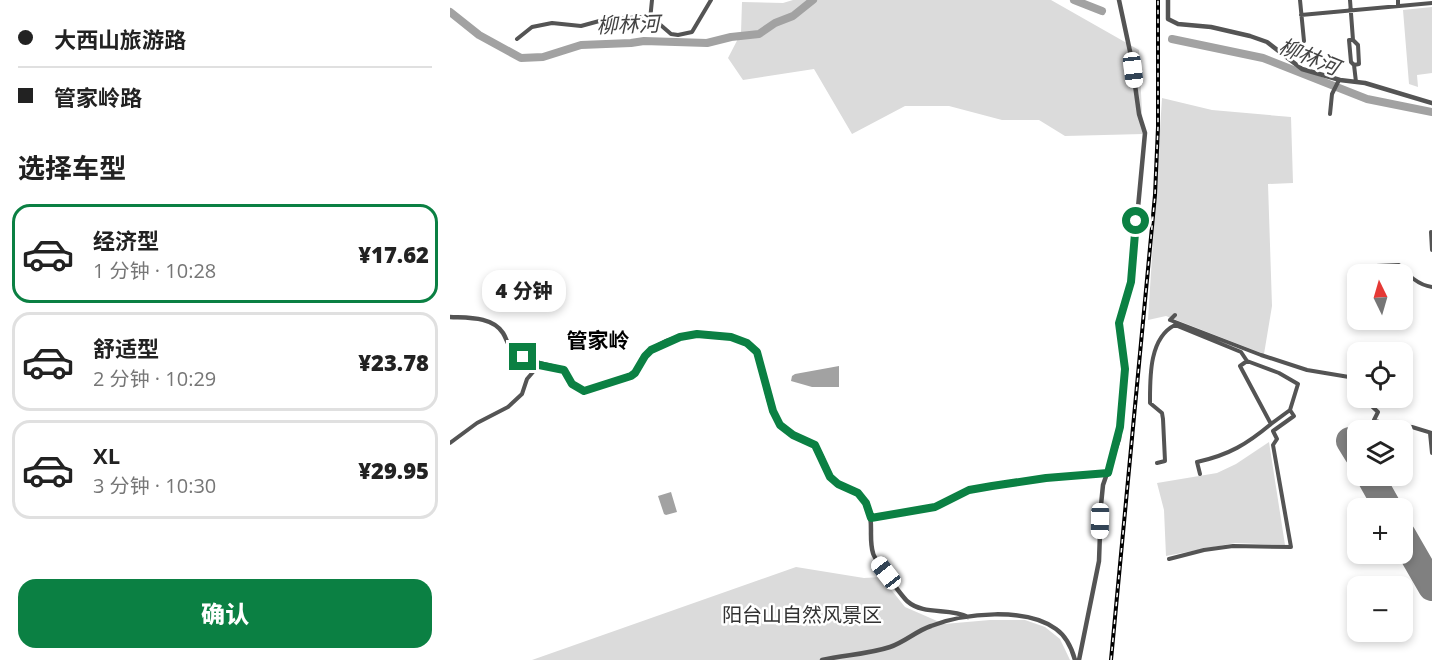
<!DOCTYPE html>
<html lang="zh">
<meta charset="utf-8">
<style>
body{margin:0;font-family:"Open Sans","Noto Sans SC",sans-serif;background:#f2f2f2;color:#222;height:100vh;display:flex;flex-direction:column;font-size:22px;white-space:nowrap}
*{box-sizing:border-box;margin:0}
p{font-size:20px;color:#767676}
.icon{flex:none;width:33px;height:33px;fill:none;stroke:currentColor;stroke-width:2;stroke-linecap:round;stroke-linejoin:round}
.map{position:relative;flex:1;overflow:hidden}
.details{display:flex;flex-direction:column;background:#fff;width:450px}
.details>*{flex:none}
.hud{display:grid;align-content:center;height:132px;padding:0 18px;background:#fff}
.needle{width:39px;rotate:355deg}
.buttons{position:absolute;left:897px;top:264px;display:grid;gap:12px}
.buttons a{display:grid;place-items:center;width:66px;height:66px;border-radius:12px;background:#fff;box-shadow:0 3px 9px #0003;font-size:30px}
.end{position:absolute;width:27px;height:27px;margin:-14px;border:8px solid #0b8043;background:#fff;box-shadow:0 0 0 3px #fff}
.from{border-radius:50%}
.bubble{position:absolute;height:42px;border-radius:18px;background:#fff;box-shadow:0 3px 9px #0003;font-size:20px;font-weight:800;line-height:42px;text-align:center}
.car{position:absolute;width:18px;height:36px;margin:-18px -9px;border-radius:8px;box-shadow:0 0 4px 2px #0007;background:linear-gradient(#fff 24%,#345 0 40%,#fff 0 76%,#345 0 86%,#fff 0)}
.hud b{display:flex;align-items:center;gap:21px;height:57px;font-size:22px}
.hud b+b{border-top:2px solid #e0e0e0}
.hud i{width:15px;height:15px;background:#222}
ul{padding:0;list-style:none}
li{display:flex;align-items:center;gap:18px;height:99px;margin:0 12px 9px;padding:0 6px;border:3px solid #e0e0e0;border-radius:18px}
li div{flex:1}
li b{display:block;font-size:22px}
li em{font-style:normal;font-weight:800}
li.active{border-color:#0b8043}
li>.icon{width:54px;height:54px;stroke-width:1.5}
h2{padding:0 18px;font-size:27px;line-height:72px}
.primary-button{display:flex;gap:12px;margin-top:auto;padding:12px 18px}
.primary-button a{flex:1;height:69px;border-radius:18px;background:#0b8043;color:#fff;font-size:24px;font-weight:800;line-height:69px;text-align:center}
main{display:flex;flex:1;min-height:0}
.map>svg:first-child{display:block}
</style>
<main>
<section class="details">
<div class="hud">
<b><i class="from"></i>大西山旅游路</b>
<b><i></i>管家岭路</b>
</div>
<h2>选择车型</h2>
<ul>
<li class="active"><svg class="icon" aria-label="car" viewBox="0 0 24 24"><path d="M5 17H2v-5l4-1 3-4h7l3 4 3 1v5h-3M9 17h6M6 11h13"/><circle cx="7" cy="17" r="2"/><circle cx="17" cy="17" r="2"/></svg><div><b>经济型</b><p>1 分钟 · 10:28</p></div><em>¥17.62</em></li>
<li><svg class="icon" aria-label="car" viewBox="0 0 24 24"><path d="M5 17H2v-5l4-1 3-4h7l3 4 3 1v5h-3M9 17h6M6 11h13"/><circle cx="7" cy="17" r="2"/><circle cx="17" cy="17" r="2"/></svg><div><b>舒适型</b><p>2 分钟 · 10:29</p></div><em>¥23.78</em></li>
<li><svg class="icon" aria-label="car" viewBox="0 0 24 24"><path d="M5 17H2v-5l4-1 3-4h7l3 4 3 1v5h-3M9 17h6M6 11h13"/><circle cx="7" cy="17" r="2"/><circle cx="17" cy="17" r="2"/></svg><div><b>XL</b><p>3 分钟 · 10:30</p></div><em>¥29.95</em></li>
</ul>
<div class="primary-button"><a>确认</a></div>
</section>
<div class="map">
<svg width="982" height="660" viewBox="0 0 982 660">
<rect width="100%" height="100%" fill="#fff"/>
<path fill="#dbdbdb" d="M 343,0 L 601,0 L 689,50 L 693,134 L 615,136 L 589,120 L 552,120 L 499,106 L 455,106 L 402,134 L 364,69 L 293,80 L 278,58 L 291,33 L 292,2 L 333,3 Z
M 982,7 L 982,73 L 967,75 L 968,87 L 959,84 L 953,10 Z
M 712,98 L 762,110 L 841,117 L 843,183 L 818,184 L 822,306 L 814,354 L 716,316 L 698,320 Z
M 819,442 L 835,545 L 785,543 L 716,556 L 714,510 L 707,483 L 767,473 L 786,464 Z
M 346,567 L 414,578 L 431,577 L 455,607 L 494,624 L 540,620 L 575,620 L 595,627 L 610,639 L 620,660 L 82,660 Z"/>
<path fill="#a2a2a2" d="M 389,366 L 389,387 L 362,387 L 341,381 L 342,376 L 345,374 Z
M 221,492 L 227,512 L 216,515 L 214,514 L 208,496 Z"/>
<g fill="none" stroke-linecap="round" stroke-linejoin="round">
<path stroke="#a2a2a2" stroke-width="8" d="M 624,0 L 652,11
M 0,12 L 29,35 L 71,58 L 93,57 L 131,45 L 181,43 L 194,41 L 257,43 L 281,37 L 309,34 L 325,23 L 343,16 L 363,0
M 722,39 L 813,58 L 917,99 L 982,112"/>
<path stroke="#808080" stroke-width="28" d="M 900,441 L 908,454
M 920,476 L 938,508
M 952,535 L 982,587"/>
<path stroke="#545454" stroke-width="4" d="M 850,0 L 854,41
M 900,0 L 903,40
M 948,0 L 948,6
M 851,15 L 982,3
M 200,20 L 202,0
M 67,39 L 82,27 L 102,23 L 131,26 L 153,20 L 191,17 L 206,21 L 221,34 L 228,35 L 242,32 L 261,0
M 904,65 L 901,62 L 899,40 L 903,40 L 908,45 L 909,64 L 904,65 L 906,82
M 880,114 L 882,94 L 889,80
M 981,232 L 982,250
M 926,266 L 949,265 C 958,275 968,285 982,287
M 725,315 L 720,320 L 811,355 L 857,370 L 905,378 L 904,389 L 908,392
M 913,398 L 928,412 L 924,420 L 937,425 L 962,427 L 982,433
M 980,433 L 982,453
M 0,443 L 27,423 L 58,407 L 72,394 L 77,379 L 89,365
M 707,463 L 715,461 L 713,419 L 712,413 L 700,403 C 700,377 699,338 725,325 L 791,352 L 797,361
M 750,474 L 747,462 C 779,455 797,444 821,424
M 719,559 L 754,550 L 783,546 L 841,547 L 823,445 L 827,439 L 823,431 L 844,416 L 840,410 L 848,384 L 829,373 L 797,361 L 790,366 L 821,424 L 840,410"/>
<path stroke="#545454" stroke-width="4.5" d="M 718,0 L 718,19 L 728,24 L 761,27 L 800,36 L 817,42 L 852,69 L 890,80 L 915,83 L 982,103
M 0,317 C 17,318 42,316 53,333 C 57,339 58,348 65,353 C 79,364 98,363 114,370 L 122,384 L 134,391 L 181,376 C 190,370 192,358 200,351 C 210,343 225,337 238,335 C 255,331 301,336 308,355 C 315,375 316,407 330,424 C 339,436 353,436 364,445 C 374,453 374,468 381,477 C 390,490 408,488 416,504 C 425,522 418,537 423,553 C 424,559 452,596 457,601 C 474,616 499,607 518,617
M 421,518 L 485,507 L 519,490 L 542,486 L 596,478 L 658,473
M 372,660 C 394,655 419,654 440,647 C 455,642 466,631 481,626 C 514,613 576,607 606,629 C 616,636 622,649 625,660
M 629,660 L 649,561 L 651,505 L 653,485 L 669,439 L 670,427 L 675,369 L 669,323 L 681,282 L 695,133 L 689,114 L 681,56 L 669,0"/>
<g stroke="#000" stroke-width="4">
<path id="rail" d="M 661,660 L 705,195 L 708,127 L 708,0"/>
</g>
<use href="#rail" stroke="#fff" stroke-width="1.5" stroke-dasharray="4.5" stroke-linecap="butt"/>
</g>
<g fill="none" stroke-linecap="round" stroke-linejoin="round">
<path stroke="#0b8043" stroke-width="8" d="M 73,357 L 89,365 L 114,370 L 122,384 L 134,391 L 181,376 L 185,373 L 195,356 L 201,350 L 230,337 L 247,334 L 281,337 L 297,343 L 307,352 L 323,411 L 330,425 L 343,435 L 365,445 L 380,477 L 388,484 L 408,493 L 416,503 L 421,518 L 485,507 L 519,490 L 542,486 L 596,478 L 658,473 L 670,427 L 675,369 L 669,323 L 681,282 L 686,221"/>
</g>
<g text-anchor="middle" stroke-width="5" stroke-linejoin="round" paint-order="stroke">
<g font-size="20" fill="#323232" stroke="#fff">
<text x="352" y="622">阳台山自然风景区</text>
</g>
<g font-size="21" font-style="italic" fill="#434343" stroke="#fff">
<text transform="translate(178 25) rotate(-2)" y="7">柳林河</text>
<text transform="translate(859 57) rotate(22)" y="7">柳林河</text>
</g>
<g font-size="21" font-weight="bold" fill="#000" stroke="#fff">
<text x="148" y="348">管家岭</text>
</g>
</g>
</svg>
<div class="buttons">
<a><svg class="needle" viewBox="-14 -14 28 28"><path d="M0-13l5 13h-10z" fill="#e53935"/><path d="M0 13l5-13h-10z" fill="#767676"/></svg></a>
<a><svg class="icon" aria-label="locate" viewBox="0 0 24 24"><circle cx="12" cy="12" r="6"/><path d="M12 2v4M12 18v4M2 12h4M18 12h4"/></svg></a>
<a><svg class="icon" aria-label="layers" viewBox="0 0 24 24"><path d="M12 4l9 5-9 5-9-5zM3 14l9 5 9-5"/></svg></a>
<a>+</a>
<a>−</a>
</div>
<i class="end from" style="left:686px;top:221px"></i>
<i class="end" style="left:73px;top:357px"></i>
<div class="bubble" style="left:32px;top:270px;width:84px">4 分钟</div>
<i class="car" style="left:683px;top:70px;rotate:173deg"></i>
<i class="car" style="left:650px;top:521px;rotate:181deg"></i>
<i class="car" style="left:436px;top:573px;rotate:322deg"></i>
</div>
</main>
